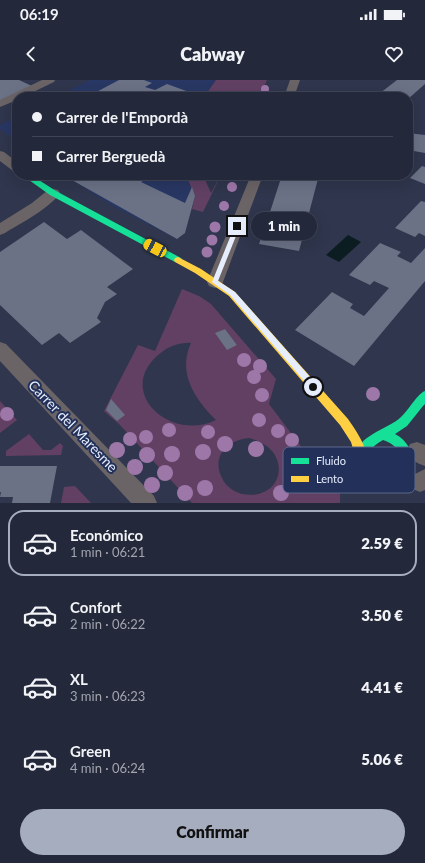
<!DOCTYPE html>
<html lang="es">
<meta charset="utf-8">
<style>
body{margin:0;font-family:Lato,sans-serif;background:#2b3042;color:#f1f3f6;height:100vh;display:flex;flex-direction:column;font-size:15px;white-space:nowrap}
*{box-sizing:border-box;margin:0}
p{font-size:13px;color:#a3a6af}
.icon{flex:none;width:22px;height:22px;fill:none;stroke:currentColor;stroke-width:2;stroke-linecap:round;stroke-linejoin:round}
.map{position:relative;height:423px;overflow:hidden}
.panel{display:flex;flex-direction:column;background:#23283a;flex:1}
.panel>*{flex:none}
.guide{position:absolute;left:12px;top:12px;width:401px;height:88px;border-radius:16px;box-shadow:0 4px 16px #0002,0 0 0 1px #404454;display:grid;align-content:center;height:88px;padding:0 20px;background:#23283a}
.end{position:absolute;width:18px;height:18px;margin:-9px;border:5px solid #e6edfd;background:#111;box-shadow:0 0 0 2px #111}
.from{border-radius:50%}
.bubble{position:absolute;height:28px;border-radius:14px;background:#23283a;box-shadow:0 4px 16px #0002,0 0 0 1px #404454;font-size:13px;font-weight:800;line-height:28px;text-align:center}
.car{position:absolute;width:12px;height:24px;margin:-12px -6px;border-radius:5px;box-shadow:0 0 3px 1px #0007;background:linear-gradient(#f5c518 24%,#345 0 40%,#f5c518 0 76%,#345 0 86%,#f5c518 0)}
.guide b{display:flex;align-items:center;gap:14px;height:38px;font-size:15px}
.guide b+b{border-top:1px solid #404454}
.guide i{width:10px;height:10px;background:#f1f3f6}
ul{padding:7px 0 0;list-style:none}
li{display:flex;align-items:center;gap:12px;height:66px;margin:0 8px 6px;padding:0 12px;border:2px solid transparent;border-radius:16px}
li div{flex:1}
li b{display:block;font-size:15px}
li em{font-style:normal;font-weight:800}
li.current{border-color:#a6adbf}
li>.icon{width:36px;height:36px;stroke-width:1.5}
.action{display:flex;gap:8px;margin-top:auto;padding:8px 20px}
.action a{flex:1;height:46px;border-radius:24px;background:#a6adbf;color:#111;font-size:16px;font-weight:800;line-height:46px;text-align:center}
.status{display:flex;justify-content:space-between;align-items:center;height:28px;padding:0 20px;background:#23283a;direction:ltr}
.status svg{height:11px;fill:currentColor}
header{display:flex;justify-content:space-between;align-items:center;height:52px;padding:0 20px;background:#23283a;font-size:18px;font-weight:800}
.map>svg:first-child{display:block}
</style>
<div class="status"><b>06:19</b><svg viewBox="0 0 49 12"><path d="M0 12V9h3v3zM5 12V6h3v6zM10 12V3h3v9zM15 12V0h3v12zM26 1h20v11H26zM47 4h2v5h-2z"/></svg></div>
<header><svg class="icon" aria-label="back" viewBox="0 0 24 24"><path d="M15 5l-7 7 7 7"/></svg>Cabway<svg class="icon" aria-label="heart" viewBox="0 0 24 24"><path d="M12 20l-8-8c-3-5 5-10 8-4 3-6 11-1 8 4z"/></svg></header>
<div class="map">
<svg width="425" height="423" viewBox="0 0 425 423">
<rect width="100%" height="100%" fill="#2f364d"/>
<path fill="#283763" d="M 90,0 L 216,0 L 204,17 L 57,17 Z
M 17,37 L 17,61 L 0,49 L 0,45 Z
M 64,95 L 186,95 L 195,116 L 185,153 L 177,159 L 113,126 Z"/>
<path fill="#614064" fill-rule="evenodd" d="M 216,0 L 267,0 L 259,17 L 204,17 Z
M 186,95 L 203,95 L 211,113 L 221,95 L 203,132 L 192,129 L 195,116 Z
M 182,209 L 199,216 L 211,224 L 276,299 L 269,324 L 318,389 L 340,412 L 340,423 L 192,423 L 119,344 L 104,331 L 138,265 L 155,271 ZM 225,249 L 237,265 L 227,269 L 216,253 ZM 191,263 C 177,293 195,319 216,340 C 169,363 112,309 162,272 C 169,266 182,262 191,263 ZM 249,358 C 295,369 284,422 242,414 C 234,412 226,406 223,400 C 210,377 227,360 249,358 Z
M 0,321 L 17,340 L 0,353 Z
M 29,354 L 43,370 L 51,370 L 60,363 L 63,366 L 61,375 L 6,376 L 6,371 Z
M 75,406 L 91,423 L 61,423 L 64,407 Z"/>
<path fill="#0c1d22" d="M 348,155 L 361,162 L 339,182 L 326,175 Z"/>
<path fill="#6b7286" d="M 0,0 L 19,0 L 32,6 L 1,20 L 0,20 Z
M 119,0 L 144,0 L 152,3 L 145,7 L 155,10 L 167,4 L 203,17 L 87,17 Z
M 397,0 L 425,0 L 425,4 L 408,19 L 408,17 L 375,17 Z
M 408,53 L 425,55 L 425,73 L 408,70 Z
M 422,86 L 425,87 L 425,104 L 410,98 Z
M 63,95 L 152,95 L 141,102 L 185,123 L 192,107 L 195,116 L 185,153 L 177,159 Z
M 282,95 L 319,95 L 299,171 L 259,164 L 267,140 L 271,141 L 273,136 L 269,135 Z
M 421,121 L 425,122 L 425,156 L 419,153 L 415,157 L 395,148 Z
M 44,142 L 67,159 L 81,150 L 133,189 L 107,207 L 117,214 L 105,222 L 97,238 L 101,242 L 70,263 L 59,253 L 42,265 L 0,225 L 0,172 Z
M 380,163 L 401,172 L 397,176 L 411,183 L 425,168 L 425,201 L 354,286 L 295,250 L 332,212 L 353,224 L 350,228 L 364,236 L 389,208 L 374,201 L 370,205 L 349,195 Z
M 225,249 L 237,265 L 227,270 L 215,253 Z
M 111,319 L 125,335 L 117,341 L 106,330 Z
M 0,386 L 57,386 L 50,423 L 12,423 L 13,417 L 0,417 L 1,412 L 0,412 Z"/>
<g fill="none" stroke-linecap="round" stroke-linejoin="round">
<path fill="#6a6466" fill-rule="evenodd" d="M 42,0 L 55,0 L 54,2 L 23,17 L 17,17 L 17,20 L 0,27 L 0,20 Z
M 290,0 L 300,0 L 294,17 L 284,17 Z
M 0,71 L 4,72 L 17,82 L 17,92 L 13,91 L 0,81 Z
M 251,95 L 263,95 L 223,202 L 221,206 L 215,208 L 209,206 L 207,202 Z
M 53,109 L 58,110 L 60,113 C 49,129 21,143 5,153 L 0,155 L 0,143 L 32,123 L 48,110 Z
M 0,262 L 6,264 L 154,416 L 157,423 L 131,423 L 0,281 Z
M 417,362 L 425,365 L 425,386 C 416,383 411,380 407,371 L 410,364 Z
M 425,389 L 425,410 L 420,412 L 413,409 L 409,402 L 413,395 Z"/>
<path fill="#16e098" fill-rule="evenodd" d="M 22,95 L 31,95 L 56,111 L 181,178 L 182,180 L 181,182 L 175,182 L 50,115 Z
M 425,311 L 425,324 L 423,326 L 407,346 L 395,354 C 418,365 425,409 393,411 C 384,412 369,407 363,399 C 360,394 357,388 356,382 C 352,356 386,351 401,337 C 408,331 418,313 425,311 ZM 383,360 C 392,363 400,369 403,379 C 415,423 333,388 383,360 Z"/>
<path fill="#ffcf43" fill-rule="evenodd" d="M 178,177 L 201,189 L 235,212 L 348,339 C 355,349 372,373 366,386 L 362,387 L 358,386 L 351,362 L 340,345 L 229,216 L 195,193 L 175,182 L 174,180 L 175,178 Z"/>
</g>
<g fill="#9e77a9">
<circle cx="265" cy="9" r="4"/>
<circle cx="232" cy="107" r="5"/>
<circle cx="224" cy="126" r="5"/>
<circle cx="215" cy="147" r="5.5"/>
<circle cx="212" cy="160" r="5.5"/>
<circle cx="207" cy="172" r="5.5"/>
<circle cx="244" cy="280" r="7"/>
<circle cx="260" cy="286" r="7"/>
<circle cx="254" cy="297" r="7"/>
<circle cx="373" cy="314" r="7"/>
<circle cx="262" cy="315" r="7"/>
<circle cx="7" cy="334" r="7"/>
<circle cx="259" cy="340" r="7"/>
<circle cx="169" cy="350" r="7"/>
<circle cx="278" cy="351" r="7"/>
<circle cx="208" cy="352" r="7"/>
<circle cx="146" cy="357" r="7"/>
<circle cx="130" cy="359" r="7"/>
<circle cx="292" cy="360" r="7"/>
<circle cx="225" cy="364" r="8"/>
<circle cx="256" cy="369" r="8"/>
<circle cx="117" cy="370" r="8"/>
<circle cx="203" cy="372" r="8"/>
<circle cx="172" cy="374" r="8"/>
<circle cx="147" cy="375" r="8"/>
<circle cx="135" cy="387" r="8"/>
<circle cx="165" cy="393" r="8"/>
<circle cx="152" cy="405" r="8"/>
<circle cx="205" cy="408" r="8"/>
<circle cx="185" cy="413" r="8"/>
<circle cx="281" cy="413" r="8"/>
</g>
<path fill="#e6edfd" d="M 235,145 L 240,146 L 218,201 L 235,212 L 316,304 L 316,309 L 311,309 L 230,215 L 212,202 Z"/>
<g text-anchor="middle" stroke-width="4" stroke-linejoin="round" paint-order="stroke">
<g font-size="14" fill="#e6edfd" stroke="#22305a">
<text transform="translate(73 346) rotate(46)" y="5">Carrer del Maresme</text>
</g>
</g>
<rect x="283" y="367" width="132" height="46" rx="6" fill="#22305a" stroke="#5d698b" stroke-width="1"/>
<rect x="291" y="378" width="18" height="6" fill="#16e098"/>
<rect x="291" y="396" width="18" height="6" fill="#ffcf43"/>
<g font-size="11" fill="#e6edfd">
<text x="316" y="385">Fluido</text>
<text x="316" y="403">Lento</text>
</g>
</svg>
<i class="end from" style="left:313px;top:307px"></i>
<i class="end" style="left:237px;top:146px"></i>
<div class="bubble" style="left:251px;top:132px;width:66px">1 min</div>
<i class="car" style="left:155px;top:168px;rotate:298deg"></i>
<div class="guide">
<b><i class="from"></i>Carrer de l'Empordà</b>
<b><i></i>Carrer Berguedà</b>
</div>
</div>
<section class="panel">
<ul>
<li class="current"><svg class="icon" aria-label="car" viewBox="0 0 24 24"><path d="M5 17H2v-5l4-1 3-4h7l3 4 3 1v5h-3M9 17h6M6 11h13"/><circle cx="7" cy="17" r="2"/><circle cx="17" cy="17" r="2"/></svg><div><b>Económico</b><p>1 min · 06:21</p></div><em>2.59 €</em></li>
<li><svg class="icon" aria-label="car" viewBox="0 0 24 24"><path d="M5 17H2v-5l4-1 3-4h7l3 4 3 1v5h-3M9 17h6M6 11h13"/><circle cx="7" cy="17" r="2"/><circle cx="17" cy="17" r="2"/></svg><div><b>Confort</b><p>2 min · 06:22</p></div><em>3.50 €</em></li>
<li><svg class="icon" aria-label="car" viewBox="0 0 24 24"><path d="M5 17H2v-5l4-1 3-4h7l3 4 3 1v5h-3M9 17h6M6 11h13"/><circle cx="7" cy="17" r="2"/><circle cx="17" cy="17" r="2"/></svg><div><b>XL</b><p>3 min · 06:23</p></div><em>4.41 €</em></li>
<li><svg class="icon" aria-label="car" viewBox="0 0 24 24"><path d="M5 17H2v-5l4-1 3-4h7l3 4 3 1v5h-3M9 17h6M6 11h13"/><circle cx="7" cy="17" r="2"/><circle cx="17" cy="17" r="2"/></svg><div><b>Green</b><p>4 min · 06:24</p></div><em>5.06 €</em></li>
</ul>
<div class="action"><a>Confirmar</a></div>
</section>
